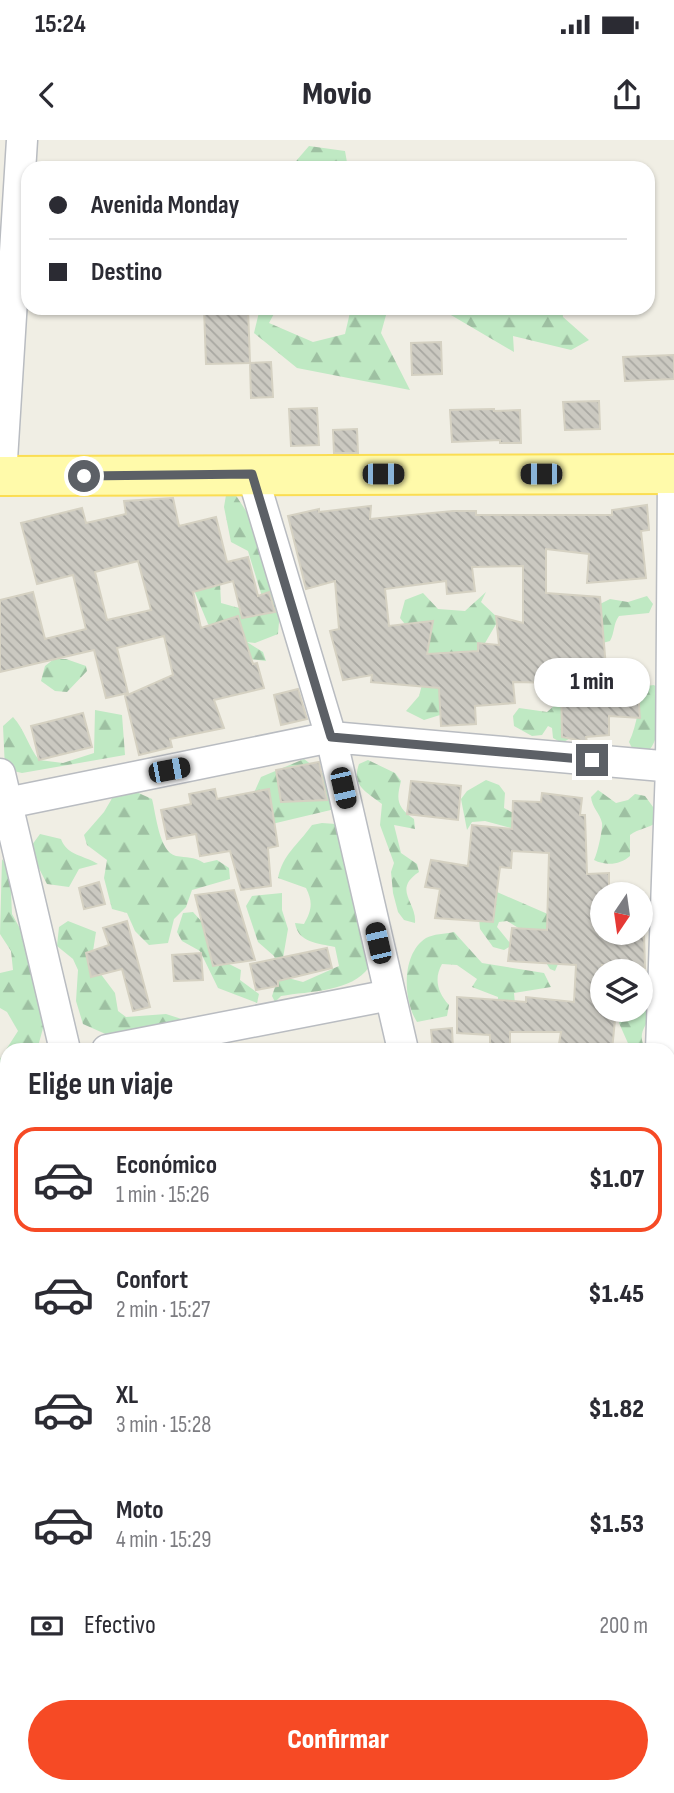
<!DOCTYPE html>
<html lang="es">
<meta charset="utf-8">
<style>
body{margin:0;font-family:"Sofia Sans Condensed",sans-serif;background:#f7f7f7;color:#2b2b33;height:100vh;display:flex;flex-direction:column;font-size:26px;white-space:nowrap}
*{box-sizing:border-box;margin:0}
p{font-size:23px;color:#7c7c81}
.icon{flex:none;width:38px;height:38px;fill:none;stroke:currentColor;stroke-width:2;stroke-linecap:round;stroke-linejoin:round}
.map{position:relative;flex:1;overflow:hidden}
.panel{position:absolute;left:0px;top:903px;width:676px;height:751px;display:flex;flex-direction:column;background:#fff;border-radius:21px 21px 0 0;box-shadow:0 2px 5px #0004}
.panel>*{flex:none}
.hud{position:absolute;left:21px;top:21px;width:634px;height:154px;border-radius:21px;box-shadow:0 2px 5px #0004;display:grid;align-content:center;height:154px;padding:0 28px;background:#fff}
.needle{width:46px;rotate:193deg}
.tools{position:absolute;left:590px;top:742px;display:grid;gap:14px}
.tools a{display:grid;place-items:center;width:63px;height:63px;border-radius:50%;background:#fff;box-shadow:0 2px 5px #0004;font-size:35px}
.end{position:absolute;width:32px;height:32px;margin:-16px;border:9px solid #5c6066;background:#fff;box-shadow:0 0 0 4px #fff}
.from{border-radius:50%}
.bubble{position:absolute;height:49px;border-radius:24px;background:#fff;box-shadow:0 2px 5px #0004;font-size:23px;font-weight:800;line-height:49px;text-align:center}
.car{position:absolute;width:21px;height:42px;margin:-21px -10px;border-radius:9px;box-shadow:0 0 5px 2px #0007;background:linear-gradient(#222 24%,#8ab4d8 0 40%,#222 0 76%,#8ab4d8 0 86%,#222 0)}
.hud b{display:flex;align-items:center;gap:24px;height:66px;font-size:26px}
.hud b+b{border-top:2px solid #e1e1e2}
.hud i{width:18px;height:18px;background:#2b2b33}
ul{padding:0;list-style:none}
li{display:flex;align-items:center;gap:21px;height:105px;margin:0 14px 10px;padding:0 14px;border:4px solid transparent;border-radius:21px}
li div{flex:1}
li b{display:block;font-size:26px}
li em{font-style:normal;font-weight:800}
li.active{border-color:#f64a25}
li>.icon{width:63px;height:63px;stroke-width:1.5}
h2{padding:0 28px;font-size:32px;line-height:84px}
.pay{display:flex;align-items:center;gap:18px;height:77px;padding:0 28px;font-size:26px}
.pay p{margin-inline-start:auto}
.cta{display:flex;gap:14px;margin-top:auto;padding:14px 28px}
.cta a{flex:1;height:80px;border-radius:42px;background:#f64a25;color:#fff;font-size:28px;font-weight:800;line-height:80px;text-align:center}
.status{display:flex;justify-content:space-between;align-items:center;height:49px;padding:0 35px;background:#fff;direction:ltr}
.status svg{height:19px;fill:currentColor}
header{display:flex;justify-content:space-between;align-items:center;height:91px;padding:0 28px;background:#fff;font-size:32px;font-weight:800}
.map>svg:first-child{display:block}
</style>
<div class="status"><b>15:24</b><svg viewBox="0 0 49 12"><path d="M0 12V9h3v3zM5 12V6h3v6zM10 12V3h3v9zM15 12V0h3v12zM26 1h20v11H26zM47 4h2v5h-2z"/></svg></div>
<header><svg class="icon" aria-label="back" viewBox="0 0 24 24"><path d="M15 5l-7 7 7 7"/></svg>Movio<svg class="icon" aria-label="share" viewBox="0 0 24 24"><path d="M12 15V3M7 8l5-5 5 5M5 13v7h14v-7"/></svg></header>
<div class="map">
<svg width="674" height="1653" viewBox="0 0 674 1653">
<defs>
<pattern id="forest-firs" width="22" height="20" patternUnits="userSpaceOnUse" patternTransform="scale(1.75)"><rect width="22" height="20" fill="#bfe9c3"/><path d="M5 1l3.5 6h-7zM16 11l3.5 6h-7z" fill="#9ec0a2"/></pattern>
<pattern id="building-back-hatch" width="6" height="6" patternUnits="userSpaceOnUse" patternTransform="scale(1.75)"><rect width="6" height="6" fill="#cbc9c1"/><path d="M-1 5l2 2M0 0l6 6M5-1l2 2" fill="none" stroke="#a8a7a1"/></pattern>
</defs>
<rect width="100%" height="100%" fill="#f0eee4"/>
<path fill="url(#forest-firs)" d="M 309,6 L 345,11 L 348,28 L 290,28 Z
M 260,168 L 277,168 L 269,183 L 313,202 L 345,194 L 351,168 L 388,168 L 381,193 L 410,250 L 297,228 L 254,193 Z
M 439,168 L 562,168 L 563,177 L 589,200 L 571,210 L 513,196 L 514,212 Z
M 235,354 L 265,400 L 282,446 L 278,494 L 255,503 L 247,502 L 263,512 L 266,521 L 250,519 L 208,484 L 193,448 L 219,423 L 221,463 L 257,473 L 264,463 L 248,411 L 231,402 L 224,367 L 226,355 Z
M 486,452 L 481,462 L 499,479 L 467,534 L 440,535 L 440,575 L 424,580 L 406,571 L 419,556 L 430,515 L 400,478 L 405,460 L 423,453 L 438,469 L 465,471 Z
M 647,456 L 653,464 L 649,473 L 619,476 C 613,484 615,492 610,501 L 599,504 L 600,464 L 610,459 L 628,462 Z
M 54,519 L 66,519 L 86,526 L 87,531 L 67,552 L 55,551 L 41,541 L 45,526 Z
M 654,545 L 661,551 C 659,573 662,602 644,615 L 634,612 L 629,602 C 638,584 637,565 646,546 Z
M 555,565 L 564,565 L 579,593 L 562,603 L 553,598 L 552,588 L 548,586 L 542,595 L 532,596 L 514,586 L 513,576 L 519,568 L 547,572 Z
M 95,570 L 122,575 L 125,615 L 22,633 L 5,629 L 3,586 L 13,577 C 25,590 28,606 39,620 L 63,623 L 94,613 Z
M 304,619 L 332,640 L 335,669 L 255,688 L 249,664 L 261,637 Z
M 368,620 L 395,633 L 401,641 C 396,660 397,667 414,679 L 415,689 L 394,685 L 401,713 L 417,724 L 419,732 C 392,750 417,762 415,783 L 404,780 L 398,772 L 393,753 L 391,732 L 394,723 L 380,685 L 382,664 C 367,652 351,646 359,624 Z
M 486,640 L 499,645 L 505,653 L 504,668 L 517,675 L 511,688 L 485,681 L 472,682 L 467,690 L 461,659 L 467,651 Z
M 598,650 L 616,663 L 628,660 L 635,654 L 645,656 L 656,671 L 657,682 C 648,689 639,688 630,695 L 630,716 C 620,725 606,726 594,720 C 597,715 603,689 602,683 C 600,673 592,668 591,657 Z
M 134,651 L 152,659 C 156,674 159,712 176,716 C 187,718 193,716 204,723 L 217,720 L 229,728 L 230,739 L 192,750 L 186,767 L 174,779 L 168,803 L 149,805 L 135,791 L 127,773 L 112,769 L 104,738 L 107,720 L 87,705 L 84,695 L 104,672 L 114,655 Z
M 322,683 L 336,684 L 369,827 C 352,852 310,851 281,856 L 275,862 L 272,856 L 280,832 L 274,816 L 258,802 L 246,766 L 252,756 L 282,753 L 282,770 L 288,789 L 283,818 L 288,838 L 303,842 L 339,826 L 335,807 C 318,803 298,803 295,783 L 304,784 C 312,770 313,762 306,748 L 278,738 C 283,714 297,706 312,685 Z
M 40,694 L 61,699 C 67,716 84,715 98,724 L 79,729 L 69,747 L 47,744 L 29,709 Z
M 2,719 L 10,730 L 12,774 L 24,796 L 45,881 L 37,910 L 7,910 L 7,939 L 2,938 L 0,919 L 18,891 L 7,872 L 0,868 L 0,833 L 13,830 L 11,811 L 0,794 Z
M 497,752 L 550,775 L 581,826 L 561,817 L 555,831 L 550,829 L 528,794 L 507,781 L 499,782 L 497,787 L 510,803 L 509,807 L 504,810 L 493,807 L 480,789 L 479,778 Z
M 193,772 L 211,792 L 223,821 L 241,830 L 240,840 L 259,854 L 257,863 L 218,848 L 200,811 L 182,801 L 177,792 L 183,773 Z
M 68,781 L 96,792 L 93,811 L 97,829 L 115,853 L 118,871 L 126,877 L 166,874 L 194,883 L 110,896 L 83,884 L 76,861 L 78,830 L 73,819 L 57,806 L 59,787 Z
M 454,792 L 482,823 L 544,833 L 551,847 L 514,853 L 517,886 L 497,877 L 498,857 L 472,847 L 477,839 L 457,825 L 442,824 C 434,838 437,852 449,865 L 447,876 L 417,882 C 403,860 401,814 426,798 C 433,794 445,794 454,792 Z
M 641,860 L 654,865 C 651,884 634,890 646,910 L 631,910 L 619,883 L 625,870 L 640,870 Z
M 0,1247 L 7,1255 L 7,1409 L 0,1412 Z
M 7,1572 L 7,1621 L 0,1626 L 0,1577 Z
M 7,1642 L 7,1647 L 95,1647 L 79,1653 L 0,1653 L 0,1644 Z
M 122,1647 L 231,1647 L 234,1653 L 126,1653 Z
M 276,1647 L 413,1647 L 418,1649 L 438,1647 L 439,1653 L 272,1653 Z
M 489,1647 L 548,1647 L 552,1653 L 481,1653 Z"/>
<path fill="url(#building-back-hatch)" stroke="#d5d1c2" stroke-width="2" fill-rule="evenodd" d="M 204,168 L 248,168 L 250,223 L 206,224 Z
M 441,202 L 442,234 L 412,235 L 411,203 Z
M 674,215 L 674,239 L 625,241 L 623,217 Z
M 271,222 L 273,257 L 251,258 L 250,223 Z
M 599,261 L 600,289 L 565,290 L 563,262 Z
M 317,268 L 319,305 L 291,306 L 289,269 Z
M 494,269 L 494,271 L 520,270 L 521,303 L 500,303 L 500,300 L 452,302 L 450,270 Z
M 357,289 L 358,313 L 334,313 L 333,290 Z
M 173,358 L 179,386 L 216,377 L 227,422 L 248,417 L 258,456 L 269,452 L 275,472 L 242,478 L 233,441 L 193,452 L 201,488 L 238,476 L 253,524 L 257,523 L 264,548 L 214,560 L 224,588 L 170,599 L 172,607 L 139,615 L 125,556 L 173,535 L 164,496 L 117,508 L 128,553 L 106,558 L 94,510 L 0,532 L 0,460 L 33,452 L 45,499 L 86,489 L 73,435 L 37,444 L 21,383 L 82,368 L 86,383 L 126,374 L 124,361 ZM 138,421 L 151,470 L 107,480 L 95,432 Z
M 647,365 L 649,390 L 641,391 L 646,438 L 587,443 L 589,414 L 546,409 L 546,453 L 600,457 L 607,539 L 637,540 L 640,578 L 609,576 L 609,595 L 586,597 L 587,602 L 562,597 L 561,543 L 513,542 L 515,563 L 475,566 L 476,584 L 441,586 L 439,548 L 371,542 L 372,535 L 343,540 L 330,491 L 339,489 L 335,441 L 306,449 L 288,376 L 319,369 L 319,372 L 371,366 L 370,379 L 453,371 L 476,371 L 476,375 L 612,375 L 612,370 ZM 523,426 L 523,483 L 496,476 L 499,505 L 478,503 L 478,511 L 427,514 L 433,481 L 389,486 L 385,449 L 446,441 L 447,454 L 475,451 L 472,427 Z
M 298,549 L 307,579 L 281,585 L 274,555 Z
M 83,573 L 92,607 L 39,620 L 31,586 Z
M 319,622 L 327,660 L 281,662 L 276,630 Z
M 411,641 L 461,646 L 458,680 L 407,674 Z
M 215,649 L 217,659 L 269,649 L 278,706 L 268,708 L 271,746 L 241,750 L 230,711 L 200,716 L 196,694 L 167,699 L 161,670 L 191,664 L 189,654 Z
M 542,653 L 582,658 L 580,675 L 585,675 L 587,734 L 609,733 L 609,754 L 602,754 L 602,793 L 644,793 L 645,828 L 602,825 L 602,870 L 616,870 L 612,910 L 558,910 L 561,892 L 510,892 L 510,910 L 490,910 L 490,895 L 457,893 L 457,857 L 526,862 L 526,857 L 574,862 L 576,825 L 508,821 L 512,788 L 547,790 L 549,713 L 512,711 L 511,728 L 500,727 L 493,782 L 435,778 L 440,749 L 425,747 L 431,720 L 468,726 L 472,685 L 512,689 L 513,661 L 541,662 Z
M 99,742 L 105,764 L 84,769 L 79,748 Z
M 234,750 L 255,820 L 213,826 L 195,755 Z
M 127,781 L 150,867 L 133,871 L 122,829 L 91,837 L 86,813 L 109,805 L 103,788 Z
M 327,808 L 332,828 L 278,841 L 278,846 L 256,850 L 250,824 Z
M 201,813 L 203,840 L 174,841 L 172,815 Z
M 452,888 L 453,910 L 433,910 L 431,890 Z"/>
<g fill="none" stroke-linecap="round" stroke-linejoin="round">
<g stroke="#b9bcc1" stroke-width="33">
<path id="minor" d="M 252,334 L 331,597 L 403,910
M 1,336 L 22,0
M 0,634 L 65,910
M 0,667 L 7,663 L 331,597 L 674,627
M 107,910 L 390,855
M 661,910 L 671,627 L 673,334
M 0,1138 L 7,1135
M 668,1161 L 674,1162
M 668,1459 L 674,1459
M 0,1558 L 7,1554
M 242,1647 L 243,1653
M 578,1647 L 580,1653
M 634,1653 L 634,1647"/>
</g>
<g stroke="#fbdd52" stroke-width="42">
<path id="major" d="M 0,336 L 674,334"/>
</g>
<use href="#minor" stroke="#fff" stroke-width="30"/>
<use href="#major" stroke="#fffaaa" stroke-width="38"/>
</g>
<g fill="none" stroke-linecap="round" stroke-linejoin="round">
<path stroke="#5c6066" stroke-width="9" d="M 84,336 L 252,334 L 331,597 L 592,620"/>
</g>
</svg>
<div class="tools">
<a><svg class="needle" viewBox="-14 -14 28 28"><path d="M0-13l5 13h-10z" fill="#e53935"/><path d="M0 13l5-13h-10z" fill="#7c7c81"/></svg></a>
<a><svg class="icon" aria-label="layers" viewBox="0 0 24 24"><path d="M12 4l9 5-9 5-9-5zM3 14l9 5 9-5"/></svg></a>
</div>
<i class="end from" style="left:84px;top:336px"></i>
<i class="end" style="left:592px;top:620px"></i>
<div class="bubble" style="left:534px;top:518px;width:116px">1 min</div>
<i class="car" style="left:383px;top:334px;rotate:90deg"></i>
<i class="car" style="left:541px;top:334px;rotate:270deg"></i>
<i class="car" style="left:169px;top:630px;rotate:79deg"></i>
<i class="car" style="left:343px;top:648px;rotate:167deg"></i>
<i class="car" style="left:378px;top:803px;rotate:347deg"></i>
<div class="hud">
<b><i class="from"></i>Avenida Monday</b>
<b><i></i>Destino</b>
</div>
<section class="panel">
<h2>Elige un viaje</h2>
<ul>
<li class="active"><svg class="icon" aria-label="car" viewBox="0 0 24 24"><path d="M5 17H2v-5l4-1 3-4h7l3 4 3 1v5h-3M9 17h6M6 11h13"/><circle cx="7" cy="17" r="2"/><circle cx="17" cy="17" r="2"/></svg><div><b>Económico</b><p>1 min · 15:26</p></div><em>$1.07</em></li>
<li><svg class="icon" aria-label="car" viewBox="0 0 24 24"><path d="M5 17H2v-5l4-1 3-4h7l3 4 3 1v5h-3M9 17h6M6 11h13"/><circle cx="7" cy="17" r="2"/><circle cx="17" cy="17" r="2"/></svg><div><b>Confort</b><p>2 min · 15:27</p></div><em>$1.45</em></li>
<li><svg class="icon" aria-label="car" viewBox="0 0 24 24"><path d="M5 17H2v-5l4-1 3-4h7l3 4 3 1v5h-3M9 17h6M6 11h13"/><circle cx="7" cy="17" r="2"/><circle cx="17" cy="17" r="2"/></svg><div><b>XL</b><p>3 min · 15:28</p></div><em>$1.82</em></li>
<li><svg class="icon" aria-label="car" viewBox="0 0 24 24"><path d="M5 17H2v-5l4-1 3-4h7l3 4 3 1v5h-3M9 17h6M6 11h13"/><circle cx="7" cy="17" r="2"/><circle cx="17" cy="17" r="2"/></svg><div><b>Moto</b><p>4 min · 15:29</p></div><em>$1.53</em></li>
</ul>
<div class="pay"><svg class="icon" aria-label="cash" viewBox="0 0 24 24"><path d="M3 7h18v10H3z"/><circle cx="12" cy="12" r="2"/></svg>Efectivo<p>200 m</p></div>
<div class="cta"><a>Confirmar</a></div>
</section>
</div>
